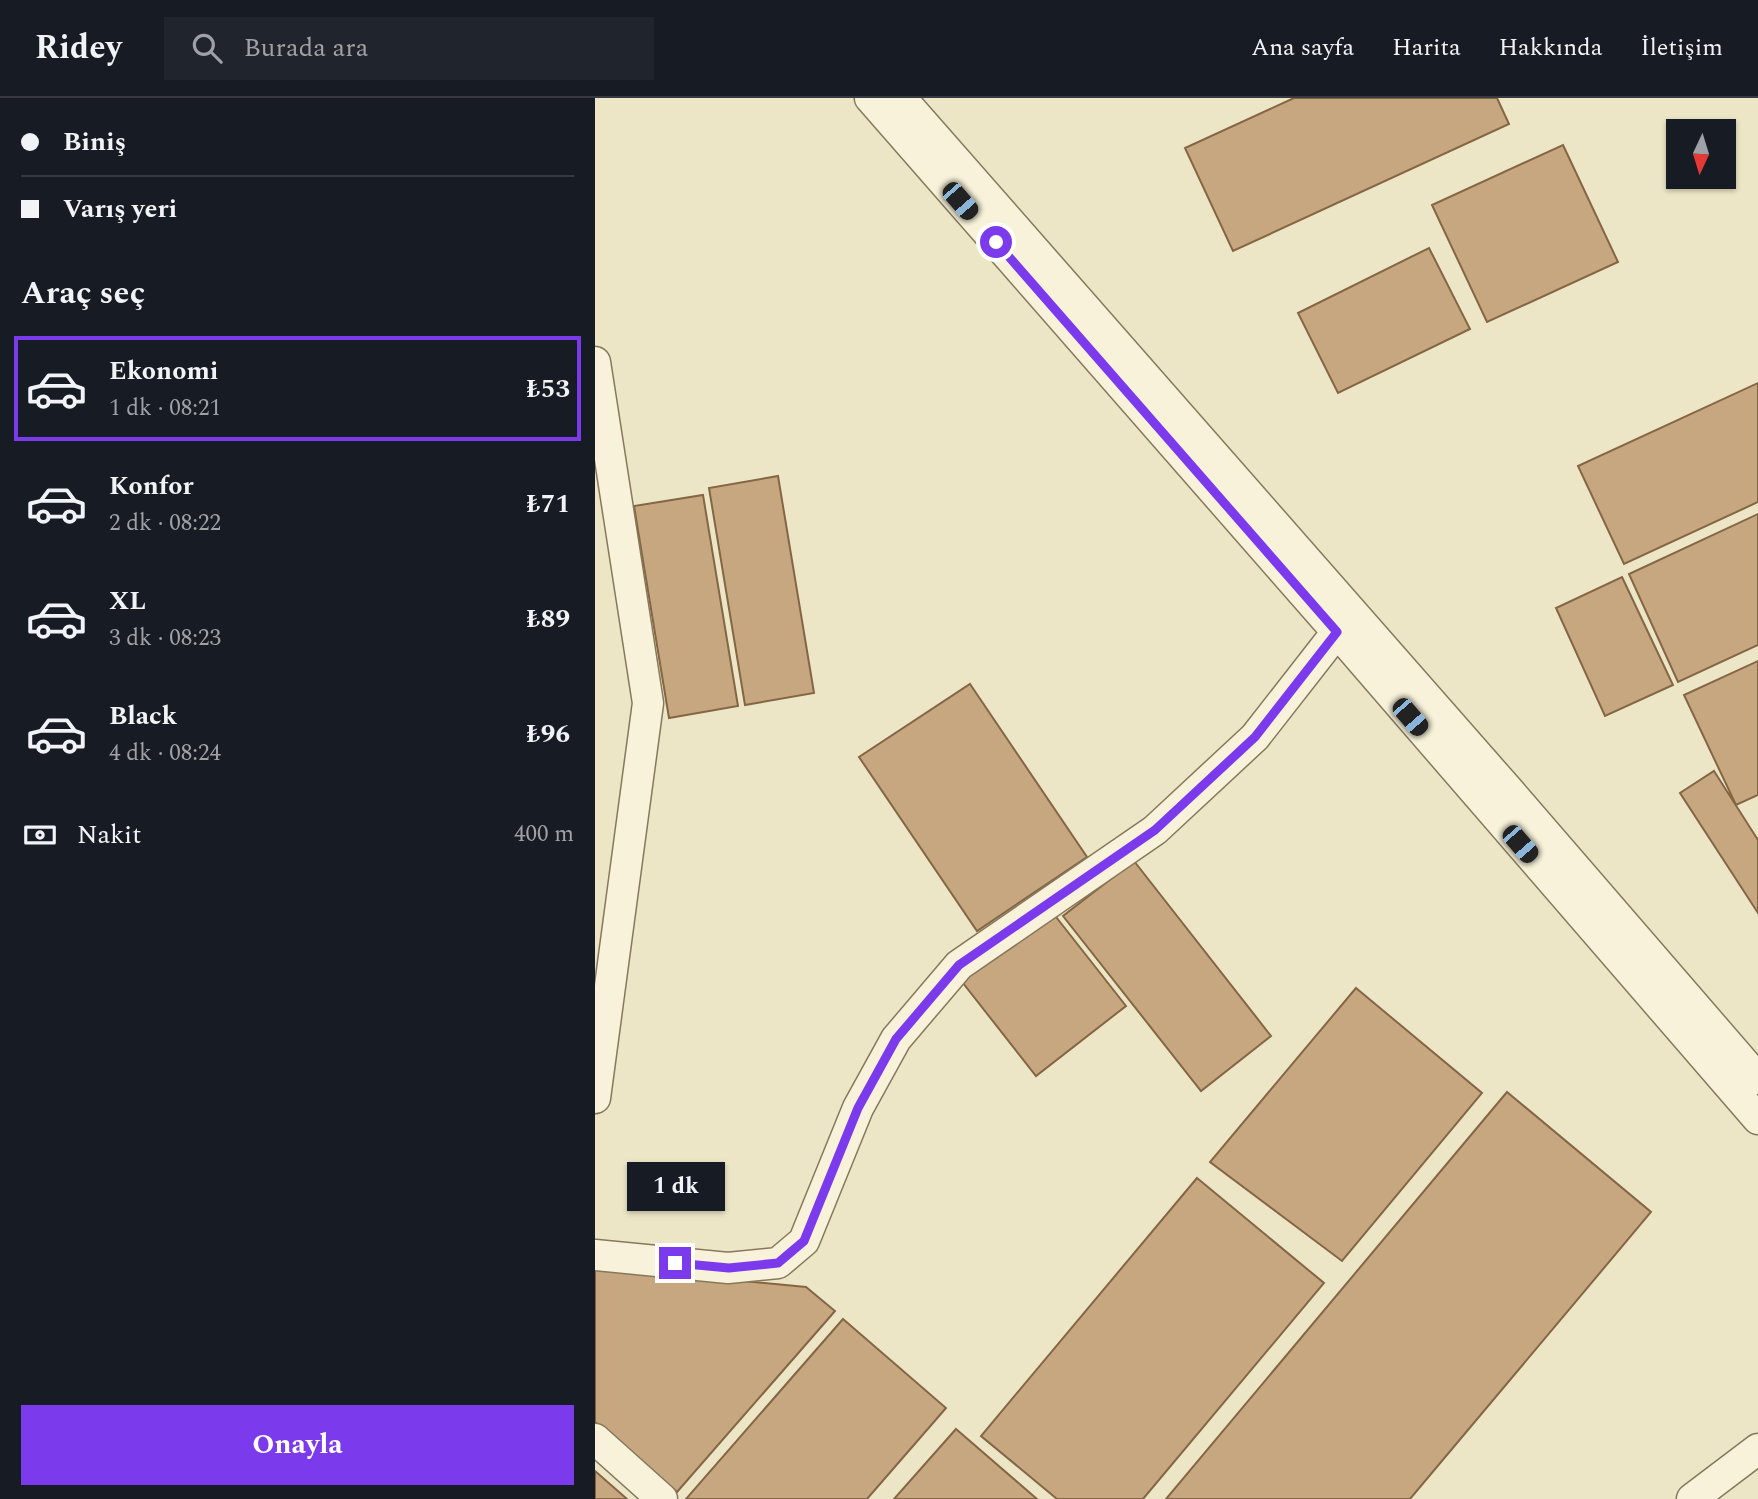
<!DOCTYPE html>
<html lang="tr">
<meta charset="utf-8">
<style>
body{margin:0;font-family:Spectral,serif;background:#20242c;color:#f1f3f6;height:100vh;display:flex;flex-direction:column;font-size:26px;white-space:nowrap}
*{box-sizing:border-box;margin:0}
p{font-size:23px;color:#9ea1a6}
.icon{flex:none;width:38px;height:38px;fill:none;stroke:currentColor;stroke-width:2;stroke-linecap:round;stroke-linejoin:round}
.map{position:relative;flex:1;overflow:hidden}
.sheet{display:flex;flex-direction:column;background:#171b24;width:595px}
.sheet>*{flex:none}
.guide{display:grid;align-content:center;height:154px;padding:0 21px;background:#171b24}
.needle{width:46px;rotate:184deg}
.buttons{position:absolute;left:1071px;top:21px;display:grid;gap:14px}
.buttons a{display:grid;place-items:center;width:70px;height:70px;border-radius:0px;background:#171b24;box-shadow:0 2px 5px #0004;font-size:35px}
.end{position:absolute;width:32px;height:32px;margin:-16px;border:9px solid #7c3aed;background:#fff;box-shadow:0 0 0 4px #fff}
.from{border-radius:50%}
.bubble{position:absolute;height:49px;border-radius:0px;background:#171b24;box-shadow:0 2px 5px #0004;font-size:23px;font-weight:700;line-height:49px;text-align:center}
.car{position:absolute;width:21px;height:42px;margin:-21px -10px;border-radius:9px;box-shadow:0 0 5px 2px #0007;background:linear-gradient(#222 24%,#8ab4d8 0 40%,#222 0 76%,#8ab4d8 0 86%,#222 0)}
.guide b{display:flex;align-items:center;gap:24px;height:66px;font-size:26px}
.guide b+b{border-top:2px solid #363941}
.guide i{width:18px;height:18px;background:#f1f3f6}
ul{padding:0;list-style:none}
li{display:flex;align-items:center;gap:21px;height:105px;margin:0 14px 10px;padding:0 7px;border:4px solid transparent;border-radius:0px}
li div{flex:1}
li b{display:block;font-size:26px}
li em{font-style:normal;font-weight:700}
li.current{border-color:#7c3aed}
li>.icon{width:63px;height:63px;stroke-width:1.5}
h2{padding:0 21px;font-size:32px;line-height:84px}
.pay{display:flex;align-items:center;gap:18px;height:77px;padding:0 21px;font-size:26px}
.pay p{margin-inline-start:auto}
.cta{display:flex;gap:14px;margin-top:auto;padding:14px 21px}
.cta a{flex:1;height:80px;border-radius:0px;background:#7c3aed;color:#fff;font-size:28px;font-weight:700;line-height:80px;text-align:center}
header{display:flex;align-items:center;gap:42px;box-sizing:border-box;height:98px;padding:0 35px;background:#171b24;border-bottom:2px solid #363941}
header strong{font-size:33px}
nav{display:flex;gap:38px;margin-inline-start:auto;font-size:24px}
.search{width:490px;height:63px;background:#20242c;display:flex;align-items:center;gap:18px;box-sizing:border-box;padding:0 24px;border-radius:0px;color:#9ea1a6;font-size:26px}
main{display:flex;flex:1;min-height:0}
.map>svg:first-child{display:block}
</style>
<header>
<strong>Ridey</strong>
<div class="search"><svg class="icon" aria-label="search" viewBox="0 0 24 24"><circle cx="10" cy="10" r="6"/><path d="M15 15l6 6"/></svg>Burada ara</div>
<nav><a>Ana sayfa</a><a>Harita</a><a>Hakkında</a><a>İletişim</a></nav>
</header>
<main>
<section class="sheet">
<div class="guide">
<b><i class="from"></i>Biniş</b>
<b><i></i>Varış yeri</b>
</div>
<h2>Araç seç</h2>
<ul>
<li class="current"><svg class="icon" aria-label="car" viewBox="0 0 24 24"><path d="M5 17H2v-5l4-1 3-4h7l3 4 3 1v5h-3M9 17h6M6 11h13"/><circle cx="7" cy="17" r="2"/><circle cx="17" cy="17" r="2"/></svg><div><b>Ekonomi</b><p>1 dk · 08:21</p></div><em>₺53</em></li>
<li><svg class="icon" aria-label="car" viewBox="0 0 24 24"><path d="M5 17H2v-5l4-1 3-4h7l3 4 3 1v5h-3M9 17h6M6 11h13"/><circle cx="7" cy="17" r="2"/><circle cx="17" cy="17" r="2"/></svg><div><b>Konfor</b><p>2 dk · 08:22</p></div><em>₺71</em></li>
<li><svg class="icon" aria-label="car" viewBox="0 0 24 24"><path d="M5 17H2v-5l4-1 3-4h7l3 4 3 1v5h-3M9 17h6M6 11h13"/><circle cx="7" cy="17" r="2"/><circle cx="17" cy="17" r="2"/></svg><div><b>XL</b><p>3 dk · 08:23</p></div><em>₺89</em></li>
<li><svg class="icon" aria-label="car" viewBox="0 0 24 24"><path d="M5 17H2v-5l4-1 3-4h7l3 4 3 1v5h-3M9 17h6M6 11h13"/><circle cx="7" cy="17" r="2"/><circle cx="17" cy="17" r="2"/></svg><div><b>Black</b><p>4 dk · 08:24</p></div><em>₺96</em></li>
</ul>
<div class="pay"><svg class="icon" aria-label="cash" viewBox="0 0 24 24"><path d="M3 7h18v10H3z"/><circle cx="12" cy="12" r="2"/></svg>Nakit<p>400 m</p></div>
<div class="cta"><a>Onayla</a></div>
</section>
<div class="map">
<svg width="1163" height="1401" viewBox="0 0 1163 1401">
<rect width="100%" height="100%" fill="#ece6c6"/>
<path fill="#c7a77f" stroke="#846644" stroke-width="2" d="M 699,0 L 902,0 L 914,26 L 638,153 L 590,50 Z
M 968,47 L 1023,164 L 892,224 L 837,107 Z
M 834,150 L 875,231 L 743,295 L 703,215 Z
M 1163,285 L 1163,404 L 1029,466 L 983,368 Z
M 183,378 L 219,595 L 150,607 L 114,390 Z
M 108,397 L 143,608 L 74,620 L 39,408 Z
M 1163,416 L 1163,547 L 1083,584 L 1034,476 Z
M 1027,479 L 1078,587 L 1010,618 L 961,510 Z
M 1163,563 L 1163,697 L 1141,707 L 1089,597 Z
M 375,586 L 492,759 L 382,833 L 264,659 Z
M 1119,673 L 1163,742 L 1163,815 L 1085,695 Z
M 539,763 L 676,938 L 606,993 L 468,818 Z
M 454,810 L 531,908 L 441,978 L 364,880 Z
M 761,890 L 887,995 L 747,1163 L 615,1064 Z
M 912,994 L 1056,1114 L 815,1401 L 571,1401 Z
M 602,1080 L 729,1185 L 548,1401 L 462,1401 L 386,1338 Z
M 0,1169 L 211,1189 L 240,1213 L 82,1394 L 0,1324 Z
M 248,1221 L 351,1310 L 272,1401 L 91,1401 Z
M 361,1331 L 442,1401 L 299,1401 Z
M 0,1373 L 32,1401 L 0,1401 Z"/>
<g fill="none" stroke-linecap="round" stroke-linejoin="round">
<g stroke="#86785d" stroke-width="33">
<path id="minor" d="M 275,0 L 742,534 L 1163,1021
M 306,0 L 915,694 L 1163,981
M 0,264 L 53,605 L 0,1000
M 0,1157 L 133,1170 L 183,1165 L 209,1143 L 263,1010 L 301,941 L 364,867 L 560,732 L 660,639 L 742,534
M 0,1341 L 67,1401
M 1097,1401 L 1163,1351"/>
</g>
<use href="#minor" stroke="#f7f2d9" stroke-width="30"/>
</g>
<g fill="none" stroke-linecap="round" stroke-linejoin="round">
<path stroke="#7c3aed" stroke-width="9" d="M 80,1165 L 134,1170 L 183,1165 L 209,1143 L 263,1010 L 301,941 L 364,867 L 560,732 L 660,639 L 742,534 L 401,144"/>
</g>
</svg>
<div class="buttons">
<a><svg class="needle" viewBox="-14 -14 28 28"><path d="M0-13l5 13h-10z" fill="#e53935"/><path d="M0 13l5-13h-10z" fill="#9ea1a6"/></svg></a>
</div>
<i class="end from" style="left:401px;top:144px"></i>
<i class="end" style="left:80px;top:1165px"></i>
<div class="bubble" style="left:32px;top:1064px;width:98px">1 dk</div>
<i class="car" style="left:365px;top:103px;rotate:139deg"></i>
<i class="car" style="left:815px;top:619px;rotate:139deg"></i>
<i class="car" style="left:925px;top:746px;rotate:139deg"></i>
</div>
</main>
